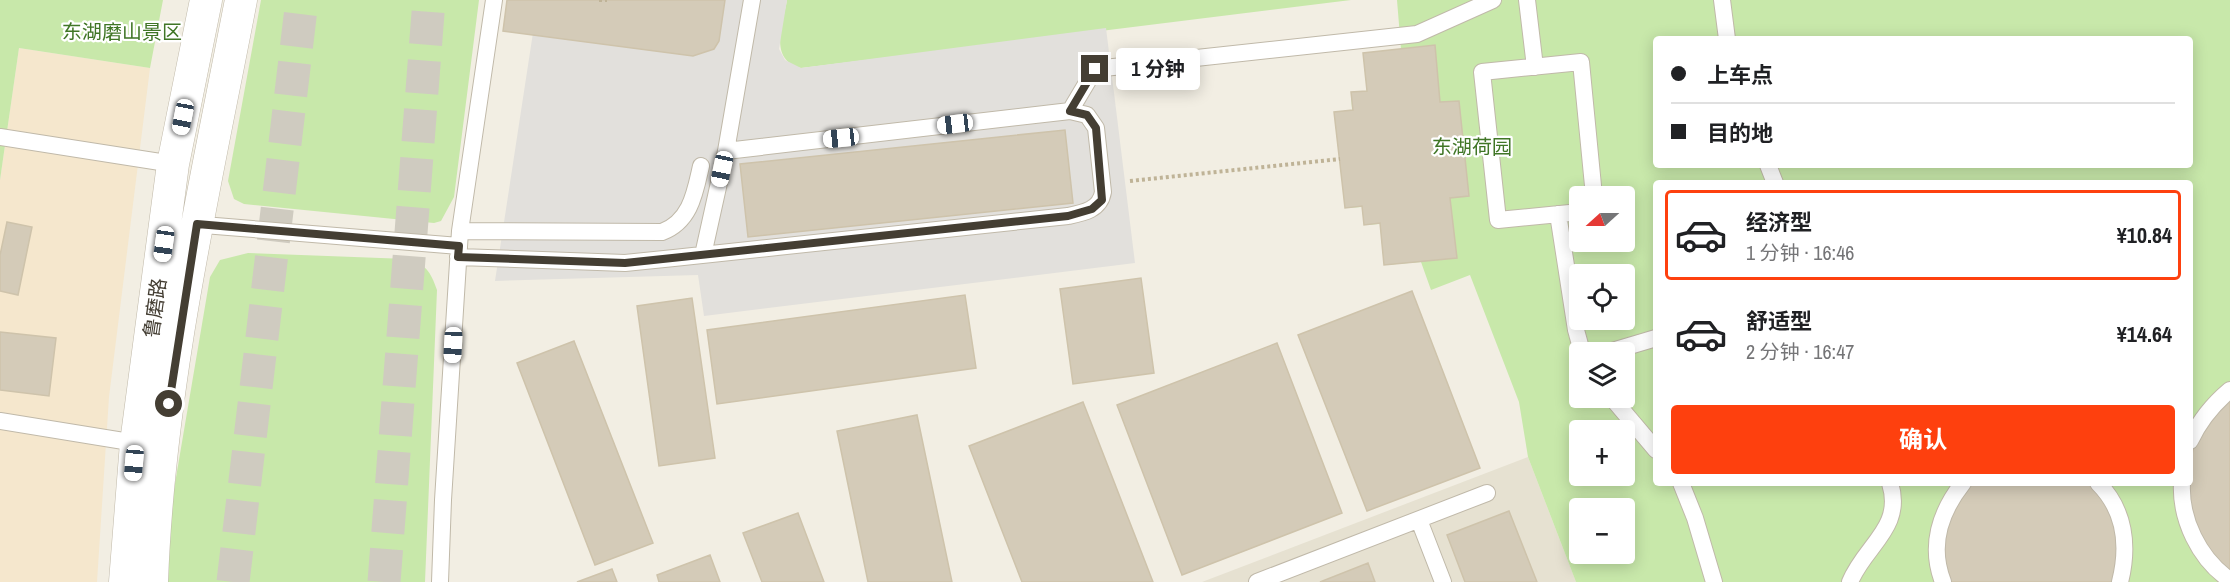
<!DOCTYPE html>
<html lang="zh">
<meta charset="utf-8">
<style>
body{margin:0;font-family:"Archivo Narrow","Noto Sans SC",sans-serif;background:#f6f6f6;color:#202124;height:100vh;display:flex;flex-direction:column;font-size:22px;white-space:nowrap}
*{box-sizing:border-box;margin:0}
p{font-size:20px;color:#757577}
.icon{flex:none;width:33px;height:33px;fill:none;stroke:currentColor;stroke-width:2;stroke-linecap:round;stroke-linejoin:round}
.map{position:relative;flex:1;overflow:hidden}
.side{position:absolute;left:1653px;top:180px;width:540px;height:306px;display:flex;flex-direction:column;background:#fff;border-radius:6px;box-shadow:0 3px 15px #0003}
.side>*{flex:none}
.banner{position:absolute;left:1653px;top:36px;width:540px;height:132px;border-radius:6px;box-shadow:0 3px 15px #0003;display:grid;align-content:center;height:132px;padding:0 18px;background:#fff}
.needle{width:39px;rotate:249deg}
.fabs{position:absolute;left:1569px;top:186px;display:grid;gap:12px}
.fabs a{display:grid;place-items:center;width:66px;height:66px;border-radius:6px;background:#fff;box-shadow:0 3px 15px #0003;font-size:30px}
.end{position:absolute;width:27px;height:27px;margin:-14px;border:8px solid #443e33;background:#fff;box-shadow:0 0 0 3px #fff}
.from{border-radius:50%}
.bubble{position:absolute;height:42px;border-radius:6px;background:#fff;box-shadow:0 3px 15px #0003;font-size:20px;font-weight:700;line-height:42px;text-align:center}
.car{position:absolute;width:18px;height:36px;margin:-18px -9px;border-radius:8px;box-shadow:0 0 4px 2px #0007;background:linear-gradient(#fff 24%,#345 0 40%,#fff 0 76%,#345 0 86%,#fff 0)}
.banner b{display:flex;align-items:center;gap:21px;height:57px;font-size:22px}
.banner b+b{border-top:2px solid #e0e0e0}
.banner i{width:15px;height:15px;background:#202124}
ul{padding:10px 0 0;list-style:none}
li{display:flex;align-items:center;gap:18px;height:90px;margin:0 12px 9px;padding:0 6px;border:3px solid transparent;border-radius:6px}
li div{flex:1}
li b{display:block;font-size:22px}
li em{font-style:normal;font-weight:700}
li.current{border-color:#fe400e}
li>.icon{width:54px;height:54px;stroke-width:1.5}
.primary-button{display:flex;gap:12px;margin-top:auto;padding:12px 18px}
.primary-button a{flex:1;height:69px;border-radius:6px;background:#fe400e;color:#fff;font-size:24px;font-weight:700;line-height:69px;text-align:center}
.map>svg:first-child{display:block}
</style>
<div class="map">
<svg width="2230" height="582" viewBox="0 0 2230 582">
<rect width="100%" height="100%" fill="#f2eee3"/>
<path fill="#e6e1d1" d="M 1528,457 L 1576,582 L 1202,582 Z"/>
<path fill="#f5e7cd" d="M 19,48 L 150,68 L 109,397 L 97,582 L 0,582 L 0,180 Z"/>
<path fill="#c8e8aa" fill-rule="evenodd" d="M 0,0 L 163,0 L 150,68 L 19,48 L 0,180 Z
M 261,0 L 479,0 L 454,197 L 441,221 L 434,223 L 244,204 L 234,199 L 228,181 Z
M 787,0 L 1351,0 L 801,68 C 768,60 783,24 787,0 Z
M 1397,0 L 2230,0 L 2230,582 L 1576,582 L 1528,457 L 1519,402 L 1470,275 L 1431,290 L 1421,262 L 1384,265 L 1380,224 L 1364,225 L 1362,207 L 1345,208 L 1334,112 L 1352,110 L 1351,92 L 1367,91 L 1363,53 L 1401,49 ZM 1656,39 L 2190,39 L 2190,165 L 1656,165 ZM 1656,183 L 2190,183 L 2190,483 L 1656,483 ZM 1580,196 L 1624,196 L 1624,242 L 1580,242 ZM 1580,274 L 1624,274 L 1624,320 L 1580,320 ZM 1580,352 L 1624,352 L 1624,398 L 1580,398 ZM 1580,430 L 1624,430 L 1624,476 L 1580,476 ZM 1580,508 L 1624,508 L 1624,554 L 1580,554 Z
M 248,253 L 407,259 C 425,263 431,272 437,290 L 425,582 L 167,582 L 172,501 L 210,277 L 220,260 Z"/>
<path fill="#e2e0dc" d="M 538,0 L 787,0 L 779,49 L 785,60 L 801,68 L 1106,28 L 1135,263 L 704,316 L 698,275 L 495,281 Z"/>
<path fill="#d4cbb8" stroke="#cec3ab" stroke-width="1.5" d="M 507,0 L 725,0 L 719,41 L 714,49 L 693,56 L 503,31 Z
M 1435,45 L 1440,102 L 1459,101 L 1469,196 L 1450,198 L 1457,258 L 1384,265 L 1380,223 L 1364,225 L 1362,206 L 1345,208 L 1334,112 L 1353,110 L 1351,92 L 1367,91 L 1363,53 Z
M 1065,130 L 1073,203 L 748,237 L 740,164 Z
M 7,222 L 32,227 L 18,295 L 0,291 L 0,255 Z
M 1141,278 L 1154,373 L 1073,384 L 1060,289 Z
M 1412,291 L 1480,468 L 1367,511 L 1298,335 Z
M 965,295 L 976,368 L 717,404 L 707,330 Z
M 692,298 L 715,458 L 659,466 L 637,306 Z
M 0,332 L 56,338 L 49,396 L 0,390 Z
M 574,341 L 653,543 L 595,565 L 517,363 Z
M 1277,343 L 1342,513 L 1182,575 L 1117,405 Z
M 2230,397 L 2230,573 L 2213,556 L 2191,516 L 2188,483 L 2190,483 L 2190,462 L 2194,446 L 2204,426 Z
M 1083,402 L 1153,582 L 1022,582 L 969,446 Z
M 917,415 L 952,582 L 868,582 L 837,431 Z
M 1972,483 L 2090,483 L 2110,507 L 2120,543 L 2114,582 L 1949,582 L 1942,555 L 1948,518 Z
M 1509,511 L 1537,582 L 1465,582 L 1447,535 Z
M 798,513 L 824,582 L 762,582 L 743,533 Z
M 710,555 L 720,582 L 659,582 L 657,575 Z
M 1368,563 L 1375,582 L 1320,582 Z
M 612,569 L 617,582 L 577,582 Z"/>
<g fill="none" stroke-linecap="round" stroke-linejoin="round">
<path stroke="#cfcbc0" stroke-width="33" stroke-dasharray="33 16" stroke-linecap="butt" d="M 233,582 L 302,0
M 384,582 L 429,0"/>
<g stroke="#c0b9a9" stroke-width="18">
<path id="service" d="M 1527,0 L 1535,67
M 1722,0 L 1727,39
M 1070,111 L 1095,69 L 1417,34 L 1493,0
M 0,137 L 173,164
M 1768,165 L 1775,183
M 1580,212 L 1498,220 L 1482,72 L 1581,62 L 1594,196
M 1558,214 L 1576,330 L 1582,352
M 191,224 L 459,246
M 460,231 L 662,232 C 691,221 695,192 701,166
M 703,255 L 726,151 L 752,0
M 458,257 L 625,263 L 674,258 L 1068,216 C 1083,213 1100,210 1103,192 L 1096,128 L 1087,115 L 1070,111 L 726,151
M 1609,352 L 1656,338
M 1612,398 L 1656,450
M 0,421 L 136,443
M 2190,441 C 2200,420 2212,405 2230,390
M 1681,483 L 1695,518 L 1714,582
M 2098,483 C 2125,510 2129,546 2120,582
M 2182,483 C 2180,519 2199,559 2230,580
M 1419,520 L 1443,582
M 440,582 L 443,500 L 460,231 L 494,0
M 1257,582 L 1487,493
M 1850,582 C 1865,545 1904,528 1890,483
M 1943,582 C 1929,546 1940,512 1963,483"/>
</g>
<g stroke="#c0b9a9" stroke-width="33">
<path id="minor" d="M 125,582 L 136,443 L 173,164 L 206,0
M 152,582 C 159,386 204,192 241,0"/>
</g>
<path stroke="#bfb397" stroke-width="4" stroke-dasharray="3 3" stroke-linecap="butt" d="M 599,0 L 607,0
M 1130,181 L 1340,159"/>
<use href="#service" stroke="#fff" stroke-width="16"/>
<use href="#minor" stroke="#fff" stroke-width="32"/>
</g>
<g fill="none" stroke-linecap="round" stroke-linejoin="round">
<path stroke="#443e33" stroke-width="8" d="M 169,404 L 197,224 L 459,246 L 458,257 L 625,263 L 1068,216 L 1092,209 L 1102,200 L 1096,128 L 1087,115 L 1070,111 L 1095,69"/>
</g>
<g text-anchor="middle" stroke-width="4.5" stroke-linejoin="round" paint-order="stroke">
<g font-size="20" fill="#407626" stroke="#fff">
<text x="122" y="39">东湖磨山景区</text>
<text x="1472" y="154">东湖荷园</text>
</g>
<g font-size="20" fill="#443e33" stroke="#fff">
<text transform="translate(155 308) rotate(-82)" y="7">鲁磨路</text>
</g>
</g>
</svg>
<div class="fabs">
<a><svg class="needle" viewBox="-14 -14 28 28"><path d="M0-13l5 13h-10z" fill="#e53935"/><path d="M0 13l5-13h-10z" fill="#757577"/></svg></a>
<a><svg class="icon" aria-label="locate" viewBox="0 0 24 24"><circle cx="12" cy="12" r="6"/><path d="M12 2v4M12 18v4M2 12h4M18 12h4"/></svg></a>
<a><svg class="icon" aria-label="layers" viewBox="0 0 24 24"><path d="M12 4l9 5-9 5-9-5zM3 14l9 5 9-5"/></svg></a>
<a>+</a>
<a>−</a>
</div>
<i class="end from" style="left:169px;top:404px"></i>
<i class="end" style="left:1095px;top:69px"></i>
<div class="bubble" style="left:1116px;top:48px;width:84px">1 分钟</div>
<i class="car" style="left:183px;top:117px;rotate:191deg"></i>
<i class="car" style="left:955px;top:124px;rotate:263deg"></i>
<i class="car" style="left:841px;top:138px;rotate:264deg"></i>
<i class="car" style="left:722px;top:169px;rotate:192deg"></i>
<i class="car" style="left:164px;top:244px;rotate:188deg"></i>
<i class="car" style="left:453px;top:345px;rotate:183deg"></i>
<i class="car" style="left:134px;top:463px;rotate:185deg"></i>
<div class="banner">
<b><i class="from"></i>上车点</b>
<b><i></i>目的地</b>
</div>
<section class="side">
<ul>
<li class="current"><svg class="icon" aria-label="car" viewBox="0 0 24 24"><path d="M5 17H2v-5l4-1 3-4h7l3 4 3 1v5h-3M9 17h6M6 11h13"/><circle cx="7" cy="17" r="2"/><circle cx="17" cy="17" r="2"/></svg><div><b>经济型</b><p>1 分钟 · 16:46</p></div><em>¥10.84</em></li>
<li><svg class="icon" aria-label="car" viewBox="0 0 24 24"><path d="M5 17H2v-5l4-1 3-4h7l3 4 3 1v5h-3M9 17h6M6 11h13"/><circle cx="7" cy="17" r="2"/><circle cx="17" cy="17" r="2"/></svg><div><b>舒适型</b><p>2 分钟 · 16:47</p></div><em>¥14.64</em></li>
</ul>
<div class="primary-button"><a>确认</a></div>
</section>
</div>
